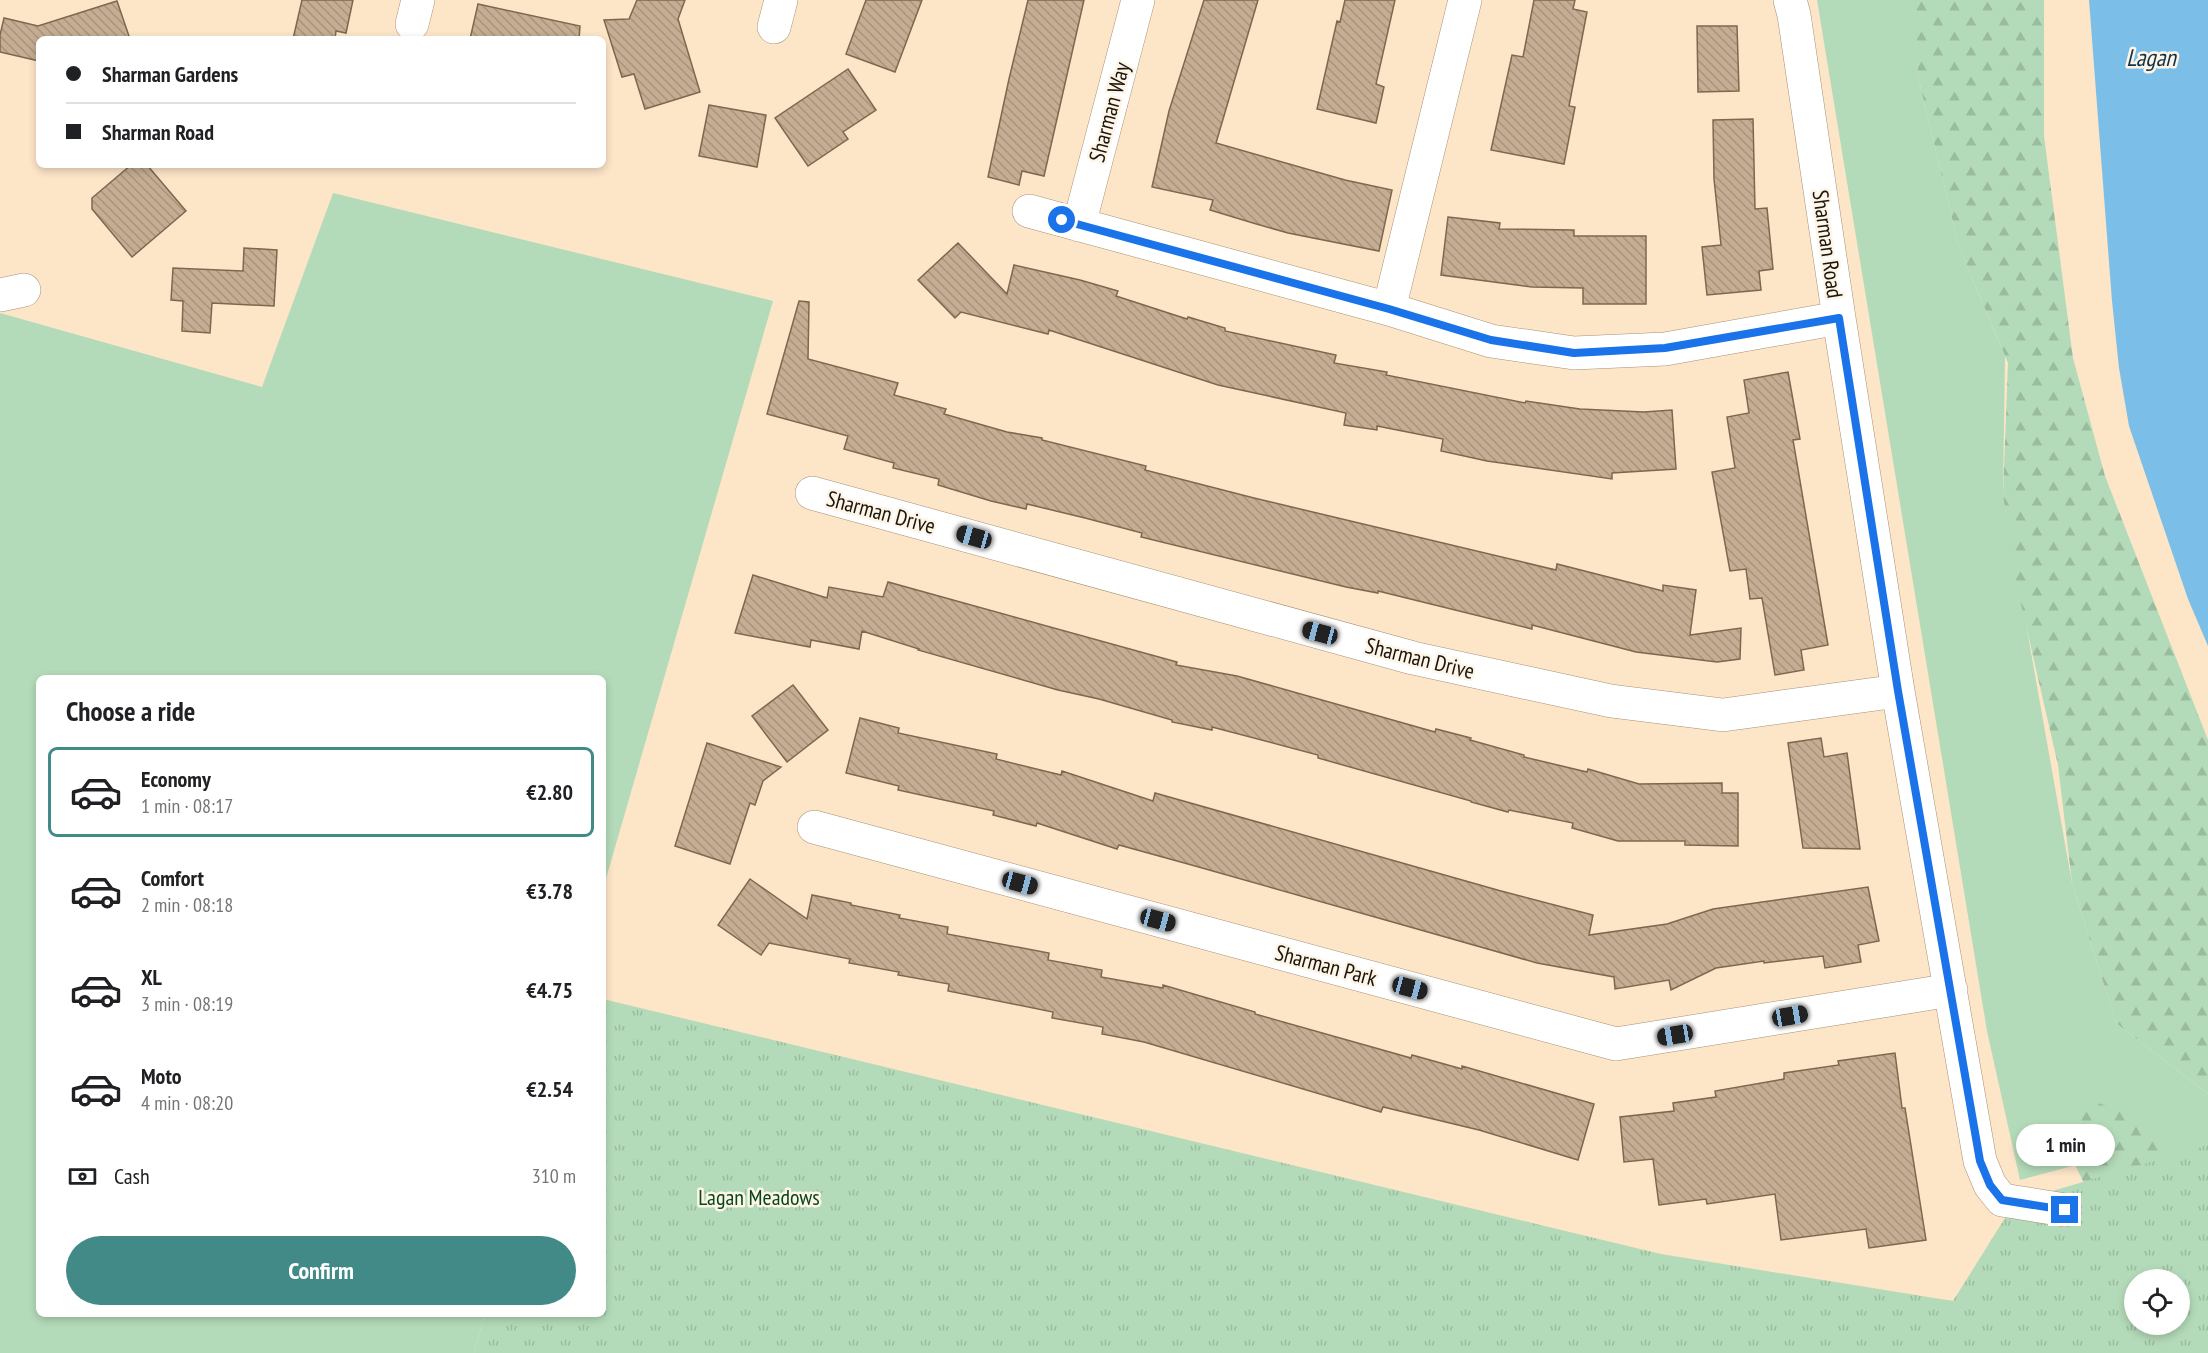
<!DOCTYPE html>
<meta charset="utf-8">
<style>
body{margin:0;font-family:"PT Sans Narrow",sans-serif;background:#f2f2f2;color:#202124;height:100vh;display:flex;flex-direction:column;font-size:22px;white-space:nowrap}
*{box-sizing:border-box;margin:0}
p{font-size:20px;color:#757577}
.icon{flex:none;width:33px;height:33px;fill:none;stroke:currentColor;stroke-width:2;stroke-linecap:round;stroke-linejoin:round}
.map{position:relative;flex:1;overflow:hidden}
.panel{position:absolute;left:36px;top:675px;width:570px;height:642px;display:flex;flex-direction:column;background:#fff;border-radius:9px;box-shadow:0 3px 9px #0003}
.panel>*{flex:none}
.top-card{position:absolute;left:36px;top:36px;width:570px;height:132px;border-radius:9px;box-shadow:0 3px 9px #0003;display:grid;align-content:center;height:132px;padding:0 30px;background:#fff}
.controls{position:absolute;left:2124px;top:1269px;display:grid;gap:12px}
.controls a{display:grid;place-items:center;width:66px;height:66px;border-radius:50%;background:#fff;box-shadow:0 3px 9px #0003;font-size:30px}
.end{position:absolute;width:27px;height:27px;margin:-14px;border:8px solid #1a73e8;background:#fff;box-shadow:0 0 0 3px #fff}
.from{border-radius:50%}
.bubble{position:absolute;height:42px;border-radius:21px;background:#fff;box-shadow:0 3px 9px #0003;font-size:20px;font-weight:700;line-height:42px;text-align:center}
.car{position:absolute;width:18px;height:36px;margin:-18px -9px;border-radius:8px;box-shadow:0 0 4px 2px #0007;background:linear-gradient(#222 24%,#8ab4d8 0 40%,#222 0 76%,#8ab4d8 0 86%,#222 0)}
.top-card b{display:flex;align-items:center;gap:21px;height:57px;font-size:22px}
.top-card b+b{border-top:2px solid #e0e0e0}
.top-card i{width:15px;height:15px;background:#202124}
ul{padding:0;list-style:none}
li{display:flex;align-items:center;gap:18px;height:90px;margin:0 12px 9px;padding:0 18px;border:3px solid transparent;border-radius:9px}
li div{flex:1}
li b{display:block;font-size:22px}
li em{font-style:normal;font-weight:700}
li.current{border-color:#428a88}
li>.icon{width:54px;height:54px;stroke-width:1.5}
h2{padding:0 30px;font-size:27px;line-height:72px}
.pay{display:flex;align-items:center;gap:15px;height:66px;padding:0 30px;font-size:22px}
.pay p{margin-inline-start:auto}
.button{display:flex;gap:12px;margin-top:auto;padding:12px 30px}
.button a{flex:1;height:69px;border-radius:36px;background:#428a88;color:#fff;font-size:24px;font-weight:700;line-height:69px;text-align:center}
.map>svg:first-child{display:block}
</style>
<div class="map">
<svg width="2208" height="1353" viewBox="0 0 2208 1353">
<defs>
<pattern id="forest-firs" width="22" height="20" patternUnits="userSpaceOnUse" patternTransform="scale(1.5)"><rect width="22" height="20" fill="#b4dbb9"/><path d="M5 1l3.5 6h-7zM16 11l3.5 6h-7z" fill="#9abb9e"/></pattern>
<pattern id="park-tufts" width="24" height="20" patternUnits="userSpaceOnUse" patternTransform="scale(1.5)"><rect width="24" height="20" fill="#b4dbb9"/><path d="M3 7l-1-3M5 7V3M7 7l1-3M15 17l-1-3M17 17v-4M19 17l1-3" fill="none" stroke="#9abb9e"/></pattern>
<pattern id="building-back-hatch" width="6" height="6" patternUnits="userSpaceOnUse" patternTransform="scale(1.5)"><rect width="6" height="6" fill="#c4ad92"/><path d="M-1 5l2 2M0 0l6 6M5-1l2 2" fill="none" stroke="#a8947d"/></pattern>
</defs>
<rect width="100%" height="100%" fill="#fde5c8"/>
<path fill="#b4dbb9" d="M 1817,0 L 1915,0 L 1918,77 L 1959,247 L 2005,356 L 2003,495 L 2072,883 L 2116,1023 L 2208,1094 L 2208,1199 L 2061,1136 L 2076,1165 L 2020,1180 L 1987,1031 Z
M 333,193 L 773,301 L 603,889 L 603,678 L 39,678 L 39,1314 L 485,1314 L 474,1353 L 0,1353 L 0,313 L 262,387 Z"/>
<path fill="url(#forest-firs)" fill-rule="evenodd" d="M 1914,0 L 2044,0 L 2044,136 L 2073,358 L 2105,476 L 2208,740 L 2208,1094 L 2116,1023 L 2072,883 L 2058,765 L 2018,591 L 2003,495 L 2008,363 L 1959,247 L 1918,77 Z
M 2090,1100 L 2137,1117 L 2208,1199 L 2208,1353 L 2085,1353 L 2114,1245 L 2061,1136 ZM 2134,1280 L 2180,1280 L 2180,1324 L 2134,1324 Z"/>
<path fill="url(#park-tufts)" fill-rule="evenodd" d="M 603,999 L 1661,1254 L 1953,1301 L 2015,1202 L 2208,1145 L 2208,1353 L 474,1353 L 485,1314 L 603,1314 ZM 2134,1280 L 2180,1280 L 2180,1324 L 2134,1324 Z"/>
<path fill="#7bbfe9" d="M 2089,0 L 2208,0 L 2208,646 L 2188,599 L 2129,426 L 2119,368 L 2112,301 Z"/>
<path fill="url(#building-back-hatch)" stroke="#7d684f" stroke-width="1.5" d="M 302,0 L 353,0 L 346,33 L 336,31 L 335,39 L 293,39 Z
M 637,0 L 685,0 L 678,19 L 700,92 L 645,109 L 634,74 L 622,77 L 604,20 L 629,19 Z
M 866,0 L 922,0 L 895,72 L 846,54 Z
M 1028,0 L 1084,0 L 1044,176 L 1022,171 L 1019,185 L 988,177 L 1009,79 Z
M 1204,0 L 1258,0 L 1216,143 L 1345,180 L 1392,190 L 1379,251 L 1288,233 L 1253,223 L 1210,210 L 1213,200 L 1152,187 L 1169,111 Z
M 1345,0 L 1395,0 L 1376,84 L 1384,87 L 1376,123 L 1317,109 L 1337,21 L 1340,22 Z
M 1534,0 L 1575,0 L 1573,9 L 1587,12 L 1569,106 L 1575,107 L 1564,164 L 1491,150 L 1512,55 L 1523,57 Z
M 117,1 L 130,39 L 39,39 L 39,61 L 0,52 L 0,35 L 4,18 L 38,26 Z
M 478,4 L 580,26 L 579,39 L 470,39 Z
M 1697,26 L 1737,26 L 1739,91 L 1698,92 Z
M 848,69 L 876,110 L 843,132 L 848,139 L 808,166 L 775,118 Z
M 709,105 L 766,115 L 757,167 L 699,156 Z
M 1753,119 L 1755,209 L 1767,208 L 1773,269 L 1759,271 L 1761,290 L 1707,295 L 1702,247 L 1721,245 L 1714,179 L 1713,120 Z
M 131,165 L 147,165 L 186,211 L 132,257 L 92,209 L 92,198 Z
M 1448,217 L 1500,223 L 1499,229 L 1574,230 L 1574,236 L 1646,236 L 1646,304 L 1583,304 L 1583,288 L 1532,287 L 1441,275 Z
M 958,243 L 1007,294 L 1014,265 L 1080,280 L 1118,291 L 1116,296 L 1187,319 L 1188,317 L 1225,328 L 1225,331 L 1336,355 L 1334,363 L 1387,372 L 1386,375 L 1525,403 L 1526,401 L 1580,409 L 1644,412 L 1672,410 L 1676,469 L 1612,473 L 1612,479 L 1487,461 L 1441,451 L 1443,439 L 1377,426 L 1377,430 L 1344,425 L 1346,413 L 1218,385 L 1049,330 L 1048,334 L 961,312 L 955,318 L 918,280 Z
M 244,248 L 277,250 L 274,306 L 212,303 L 210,333 L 182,331 L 183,301 L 171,300 L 173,268 L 243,271 Z
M 799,301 L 809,302 L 808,359 L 898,383 L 894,395 L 946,409 L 944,414 L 1007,432 L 1042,438 L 1042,440 L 1146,466 L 1145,470 L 1254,498 L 1556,570 L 1557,564 L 1663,591 L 1663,585 L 1696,590 L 1690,635 L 1741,628 L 1740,659 L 1717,662 L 1636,652 L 1532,625 L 1532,629 L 1378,591 L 1378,593 L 1346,587 L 1141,537 L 1142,533 L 1085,518 L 1027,504 L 1026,509 L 991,501 L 938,485 L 939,479 L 893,468 L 894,463 L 844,449 L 848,436 L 767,414 Z
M 1788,372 L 1800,439 L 1793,440 L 1828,645 L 1801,650 L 1804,670 L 1775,675 L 1762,598 L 1750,599 L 1746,569 L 1730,571 L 1712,472 L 1735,468 L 1727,417 L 1749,413 L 1744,380 Z
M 753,575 L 827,598 L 829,587 L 883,597 L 888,582 L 1177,662 L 1176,665 L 1237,676 L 1435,732 L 1436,729 L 1471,738 L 1470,740 L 1524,755 L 1524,757 L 1587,772 L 1588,769 L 1639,784 L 1722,783 L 1722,793 L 1738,793 L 1738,846 L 1685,845 L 1685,841 L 1618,841 L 1572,828 L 1573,823 L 1509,810 L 1508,812 L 1471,802 L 1471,801 L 1318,758 L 1318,755 L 1212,727 L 1212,730 L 1172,722 L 1172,720 L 1099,699 L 1058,690 L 918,650 L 919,649 L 862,631 L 859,649 L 811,640 L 810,647 L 735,633 Z
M 793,685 L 828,730 L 787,762 L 752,716 Z
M 860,718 L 899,728 L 898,733 L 997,754 L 996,759 L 1061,775 L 1062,771 L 1153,801 L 1155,793 L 1501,891 L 1593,915 L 1589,935 L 1667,924 L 1713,909 L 1868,887 L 1879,941 L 1858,945 L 1861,962 L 1825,968 L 1823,956 L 1764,963 L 1764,961 L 1716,968 L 1671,990 L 1669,980 L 1615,989 L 1614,977 L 1537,963 L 1188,864 L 1119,845 L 1117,849 L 1037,823 L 1036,826 L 993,815 L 994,811 L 898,790 L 899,786 L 846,773 Z
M 1821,738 L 1824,757 L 1847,753 L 1860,849 L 1803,848 L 1788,743 Z
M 707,743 L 781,767 L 763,781 L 755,805 L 750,803 L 730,864 L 675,846 Z
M 750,879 L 807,919 L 812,895 L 851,903 L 851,905 L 900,915 L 899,918 L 948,927 L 947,934 L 1049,953 L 1048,960 L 1102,970 L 1101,977 L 1163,988 L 1163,985 L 1255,1012 L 1255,1014 L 1411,1058 L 1412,1055 L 1462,1069 L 1462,1066 L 1594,1104 L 1578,1160 L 1479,1130 L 1383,1107 L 1381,1112 L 1144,1042 L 1102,1034 L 1103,1027 L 1052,1018 L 1053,1012 L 948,991 L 949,984 L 898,975 L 899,972 L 849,963 L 850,959 L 769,943 L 761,955 L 718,925 Z
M 1895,1053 L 1902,1108 L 1905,1108 L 1926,1240 L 1869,1248 L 1866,1229 L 1781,1240 L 1775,1194 L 1707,1204 L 1706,1199 L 1659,1205 L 1653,1159 L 1624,1162 L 1620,1117 L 1674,1111 L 1673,1103 L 1716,1097 L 1715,1091 L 1784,1079 L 1784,1073 L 1839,1065 L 1838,1061 Z"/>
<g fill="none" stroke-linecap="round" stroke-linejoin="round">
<g stroke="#a79176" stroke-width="34">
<path id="minor" d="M 1790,0 L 1794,15 L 1839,318 L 1898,691 L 1980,1161 L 1990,1185 L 2002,1200 L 2065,1210
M 412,24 L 418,0
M 774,27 L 781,0
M 1029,211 L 1389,309 L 1491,341 L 1574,353 L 1665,349 L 1839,318
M 1079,225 L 1138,0
M 0,295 L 24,290
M 1389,309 L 1465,0
M 812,493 L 1413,658 L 1611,701 L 1723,715 L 1898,691
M 814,827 L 1616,1044 L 1951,990"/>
</g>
<use href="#minor" stroke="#fff" stroke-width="33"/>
</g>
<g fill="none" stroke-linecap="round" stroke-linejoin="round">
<path stroke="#1a73e8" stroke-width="8" d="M 1062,220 L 1389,309 L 1491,340 L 1574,353 L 1665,348 L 1839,318 L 1898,691 L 1980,1161 L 1990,1185 L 2002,1200 L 2065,1210"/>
</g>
<g text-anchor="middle" stroke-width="5" stroke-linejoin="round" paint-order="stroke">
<g font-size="22" fill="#1d140a" stroke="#fef5e9">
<text transform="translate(1109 112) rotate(-75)" y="8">Sharman Way</text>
<text transform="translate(1828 244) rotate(82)" y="8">Sharman Road</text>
<text transform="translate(881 512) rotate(15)" y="8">Sharman Drive</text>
<text transform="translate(1420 658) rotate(14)" y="8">Sharman Drive</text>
<text transform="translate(1326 965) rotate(15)" y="8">Sharman Park</text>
</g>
<g font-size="22" fill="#06481a" stroke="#fef5e9">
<text x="759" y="1205">Lagan Meadows</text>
</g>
<g font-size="24" font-style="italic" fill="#143345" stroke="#fef5e9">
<text x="2151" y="66">Lagan</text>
</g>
</g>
</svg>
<div class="controls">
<a><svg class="icon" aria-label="locate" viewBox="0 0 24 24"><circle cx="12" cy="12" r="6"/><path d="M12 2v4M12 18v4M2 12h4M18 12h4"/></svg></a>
</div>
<i class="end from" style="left:1062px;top:220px"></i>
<i class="end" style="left:2065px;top:1210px"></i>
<div class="bubble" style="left:2016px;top:1124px;width:99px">1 min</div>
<i class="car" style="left:974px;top:537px;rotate:286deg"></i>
<i class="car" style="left:1320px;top:633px;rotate:285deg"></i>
<i class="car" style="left:1020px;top:883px;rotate:105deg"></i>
<i class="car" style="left:1158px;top:920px;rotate:105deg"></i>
<i class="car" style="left:1410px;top:988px;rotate:105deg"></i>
<i class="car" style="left:1790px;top:1016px;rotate:80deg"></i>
<i class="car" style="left:1675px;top:1035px;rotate:260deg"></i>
<div class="top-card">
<b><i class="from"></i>Sharman Gardens</b>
<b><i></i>Sharman Road</b>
</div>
<section class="panel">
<h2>Choose a ride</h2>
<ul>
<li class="current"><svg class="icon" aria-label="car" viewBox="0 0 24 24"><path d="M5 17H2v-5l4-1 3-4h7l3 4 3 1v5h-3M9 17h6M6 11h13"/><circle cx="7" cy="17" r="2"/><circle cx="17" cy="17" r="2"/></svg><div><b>Economy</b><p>1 min · 08:17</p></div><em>€2.80</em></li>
<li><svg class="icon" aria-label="car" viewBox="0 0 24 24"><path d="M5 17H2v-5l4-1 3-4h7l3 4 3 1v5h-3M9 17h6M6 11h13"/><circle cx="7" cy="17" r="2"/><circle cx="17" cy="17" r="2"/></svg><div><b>Comfort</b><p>2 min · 08:18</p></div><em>€3.78</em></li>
<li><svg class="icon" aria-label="car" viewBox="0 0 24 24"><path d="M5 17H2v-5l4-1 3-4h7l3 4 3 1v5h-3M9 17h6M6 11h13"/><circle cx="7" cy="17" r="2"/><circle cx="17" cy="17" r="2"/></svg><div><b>XL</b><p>3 min · 08:19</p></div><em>€4.75</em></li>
<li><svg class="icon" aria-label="car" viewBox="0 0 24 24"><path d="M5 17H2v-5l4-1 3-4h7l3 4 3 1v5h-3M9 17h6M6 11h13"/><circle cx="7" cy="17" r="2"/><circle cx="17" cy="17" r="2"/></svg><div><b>Moto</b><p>4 min · 08:20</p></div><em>€2.54</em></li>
</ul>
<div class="pay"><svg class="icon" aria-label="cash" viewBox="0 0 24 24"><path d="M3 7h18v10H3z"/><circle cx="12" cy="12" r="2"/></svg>Cash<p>310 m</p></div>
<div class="button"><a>Confirm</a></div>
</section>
</div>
